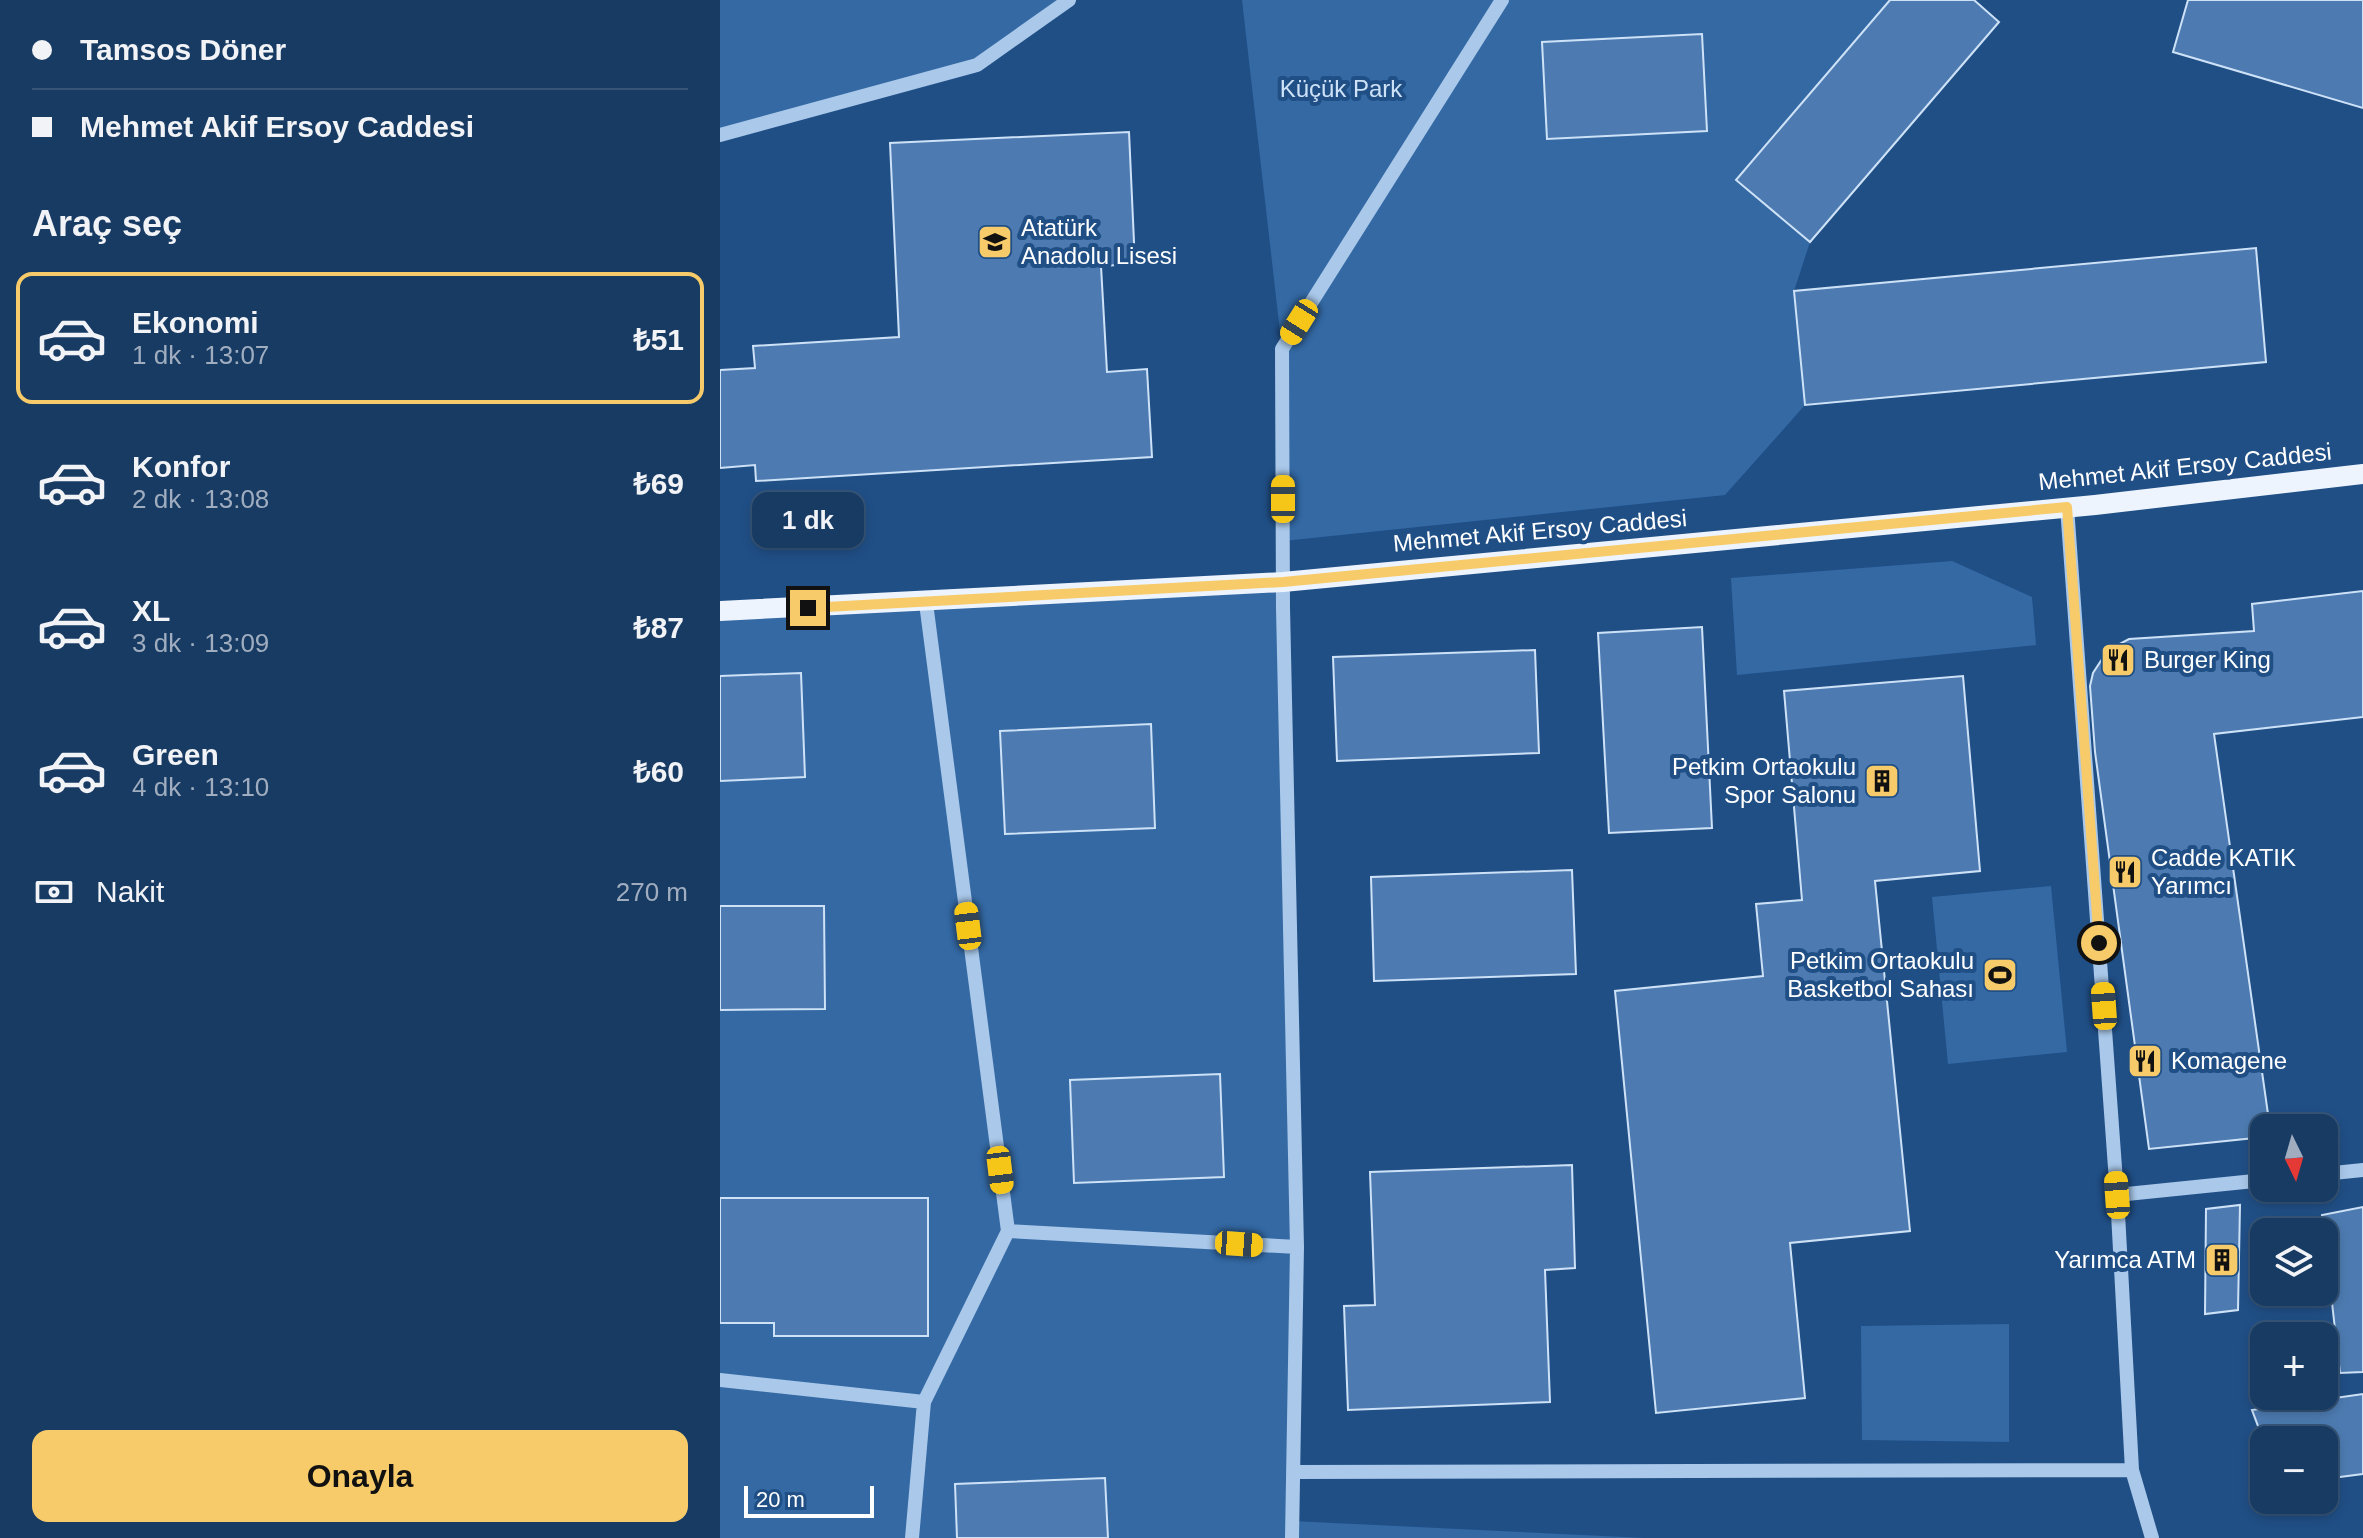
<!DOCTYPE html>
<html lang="tr">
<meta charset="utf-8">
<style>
body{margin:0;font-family:Arial,sans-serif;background:#25466d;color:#f1f3f6;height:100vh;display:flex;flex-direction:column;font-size:30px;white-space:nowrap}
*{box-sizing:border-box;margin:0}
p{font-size:26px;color:#9fadbf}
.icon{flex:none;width:44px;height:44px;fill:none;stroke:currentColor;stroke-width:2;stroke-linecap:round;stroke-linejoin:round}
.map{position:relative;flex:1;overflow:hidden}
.side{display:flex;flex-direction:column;background:#183b64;width:720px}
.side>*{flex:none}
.top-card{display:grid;align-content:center;height:176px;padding:0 32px;background:#183b64}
.needle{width:52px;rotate:175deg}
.tools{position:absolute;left:1530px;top:1114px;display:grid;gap:16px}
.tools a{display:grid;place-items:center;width:88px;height:88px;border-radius:16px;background:#183b64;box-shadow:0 4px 12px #0003,0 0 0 2px #365578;font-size:40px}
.scale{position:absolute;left:24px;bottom:20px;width:130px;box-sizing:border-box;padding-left:8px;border:4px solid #fff;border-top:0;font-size:22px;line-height:28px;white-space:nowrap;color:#fff;-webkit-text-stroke:6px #204f86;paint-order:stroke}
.end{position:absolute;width:36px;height:36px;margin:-18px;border:10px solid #f7cb6a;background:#111;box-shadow:0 0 0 4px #111}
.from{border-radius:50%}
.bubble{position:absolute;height:56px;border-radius:16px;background:#183b64;box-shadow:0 4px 12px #0003,0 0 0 2px #365578;font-size:26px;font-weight:700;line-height:56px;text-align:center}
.car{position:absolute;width:24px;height:48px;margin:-24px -12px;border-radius:10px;box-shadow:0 0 6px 2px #0007;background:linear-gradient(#f5c518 24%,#345 0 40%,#f5c518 0 76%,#345 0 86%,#f5c518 0)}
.top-card b{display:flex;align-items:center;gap:28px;height:76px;font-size:30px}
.top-card b+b{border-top:2px solid #365578}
.top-card i{width:20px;height:20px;background:#f1f3f6}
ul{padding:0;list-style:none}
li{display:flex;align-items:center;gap:24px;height:132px;margin:0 16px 12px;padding:0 16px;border:4px solid transparent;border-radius:16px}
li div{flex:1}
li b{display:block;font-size:30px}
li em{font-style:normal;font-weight:700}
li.current{border-color:#f7cb6a}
li>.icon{width:72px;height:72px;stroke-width:1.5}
h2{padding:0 32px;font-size:36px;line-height:96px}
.pay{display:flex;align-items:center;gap:20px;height:88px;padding:0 32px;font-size:30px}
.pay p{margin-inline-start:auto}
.primary-button{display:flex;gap:16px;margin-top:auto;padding:16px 32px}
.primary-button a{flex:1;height:92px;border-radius:16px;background:#f7cb6a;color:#111;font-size:32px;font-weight:700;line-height:92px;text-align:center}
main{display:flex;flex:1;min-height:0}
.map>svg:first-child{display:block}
</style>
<main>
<section class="side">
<div class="top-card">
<b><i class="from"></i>Tamsos Döner</b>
<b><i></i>Mehmet Akif Ersoy Caddesi</b>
</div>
<h2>Araç seç</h2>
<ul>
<li class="current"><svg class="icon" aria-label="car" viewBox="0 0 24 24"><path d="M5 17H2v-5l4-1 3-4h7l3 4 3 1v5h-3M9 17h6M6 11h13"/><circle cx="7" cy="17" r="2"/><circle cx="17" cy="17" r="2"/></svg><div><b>Ekonomi</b><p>1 dk · 13:07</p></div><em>₺51</em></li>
<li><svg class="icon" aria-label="car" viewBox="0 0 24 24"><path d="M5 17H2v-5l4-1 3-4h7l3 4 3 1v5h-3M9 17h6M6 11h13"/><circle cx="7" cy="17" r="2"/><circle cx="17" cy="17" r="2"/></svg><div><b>Konfor</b><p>2 dk · 13:08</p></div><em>₺69</em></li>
<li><svg class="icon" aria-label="car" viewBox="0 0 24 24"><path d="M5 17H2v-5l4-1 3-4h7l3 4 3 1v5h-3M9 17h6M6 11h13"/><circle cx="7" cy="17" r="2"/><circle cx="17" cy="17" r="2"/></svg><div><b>XL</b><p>3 dk · 13:09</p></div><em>₺87</em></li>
<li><svg class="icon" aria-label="car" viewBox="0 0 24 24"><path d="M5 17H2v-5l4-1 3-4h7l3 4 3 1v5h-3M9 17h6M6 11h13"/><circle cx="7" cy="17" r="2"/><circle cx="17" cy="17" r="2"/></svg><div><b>Green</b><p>4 dk · 13:10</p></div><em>₺60</em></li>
</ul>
<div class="pay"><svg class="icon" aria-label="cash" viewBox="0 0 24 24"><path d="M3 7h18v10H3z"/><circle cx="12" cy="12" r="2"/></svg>Nakit<p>270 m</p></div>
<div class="primary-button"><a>Onayla</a></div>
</section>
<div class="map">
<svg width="1643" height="1538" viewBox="0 0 1643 1538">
<rect width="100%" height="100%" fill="#204f86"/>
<path fill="#3469a4" d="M 0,0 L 349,0 L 257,65 L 0,135 Z
M 522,0 L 1170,0 L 1016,179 L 1090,242 L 1074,291 L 1085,405 L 1005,495 L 563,541 L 562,349 Z
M 1232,561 L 1312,597 L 1316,645 L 1017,675 L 1011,578 Z
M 563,582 L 577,1247 L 572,1521 L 925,1538 L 0,1538 L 0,611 Z
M 1331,886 L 1347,1052 L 1228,1064 L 1212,897 Z
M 1289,1324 L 1289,1442 L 1142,1440 L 1141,1326 Z"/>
<path fill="#4d7bb1" stroke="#cee2f7" stroke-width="2" d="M 1170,0 L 1254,0 L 1279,22 L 1090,242 L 1016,180 Z
M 1468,0 L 1643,0 L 1643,108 L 1453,52 Z
M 982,34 L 987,131 L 827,139 L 822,42 Z
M 409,132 L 415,264 L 381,266 L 387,372 L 427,369 L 432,457 L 36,481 L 35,465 L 0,468 L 0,370 L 35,368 L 33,346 L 179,337 L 170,143 Z
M 1536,248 L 1546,362 L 1085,405 L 1074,291 Z
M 1643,591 L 1643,717 L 1494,734 L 1550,1128 L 1544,1128 L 1544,1137 L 1429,1149 L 1375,752 L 1370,686 L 1373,673 L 1388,650 L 1409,639 L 1534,631 L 1532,604 Z
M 982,627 L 992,828 L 889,833 L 878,633 Z
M 815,650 L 819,753 L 617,761 L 613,657 Z
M 81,673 L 85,777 L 0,781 L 0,676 Z
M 1243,676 L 1260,871 L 1155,881 L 1190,1231 L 1070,1243 L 1085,1398 L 936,1413 L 895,991 L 1043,976 L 1036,904 L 1082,900 L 1064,691 Z
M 431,724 L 435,828 L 285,834 L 280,731 Z
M 852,870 L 856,974 L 654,981 L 651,877 Z
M 0,906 L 104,906 L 105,1009 L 0,1010 Z
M 500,1074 L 504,1177 L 354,1183 L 350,1080 Z
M 852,1165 L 855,1268 L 825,1270 L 830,1402 L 628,1410 L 624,1306 L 655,1305 L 650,1172 Z
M 0,1198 L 208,1198 L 208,1336 L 54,1336 L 54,1323 L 0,1323 Z
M 1520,1205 L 1518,1310 L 1485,1314 L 1486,1209 Z
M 1643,1207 L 1643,1372 L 1620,1373 L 1602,1215 Z
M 1643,1394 L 1643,1474 L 1604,1479 L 1604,1440 L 1544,1442 L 1532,1410 Z
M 385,1478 L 388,1538 L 237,1538 L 235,1484 Z"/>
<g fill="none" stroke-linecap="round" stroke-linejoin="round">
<path stroke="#a9c8ea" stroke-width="14" d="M 0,135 L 257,65 L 349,0
M 1347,507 L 1397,1195 L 1412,1470 L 1432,1538
M 1604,1174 L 1643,1170
M 1397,1195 L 1544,1180
M 288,1231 L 577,1247
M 0,1380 L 204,1402 L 192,1538
M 204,1402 L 288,1231 L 206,603
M 573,1472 L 1412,1470
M 572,1538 L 577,1247 L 563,608 L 562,349 L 782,0"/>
<path stroke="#edf4fe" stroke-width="20" d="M 0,611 L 563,582 L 1375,505 L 1643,474"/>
</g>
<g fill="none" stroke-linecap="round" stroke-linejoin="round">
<path stroke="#f7cb6a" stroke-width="10" d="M 88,608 L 563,582 L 1347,507 L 1379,943"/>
</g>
<defs>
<g id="school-square" transform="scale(1.8)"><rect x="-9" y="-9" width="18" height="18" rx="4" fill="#f7cb6a" stroke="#204f86"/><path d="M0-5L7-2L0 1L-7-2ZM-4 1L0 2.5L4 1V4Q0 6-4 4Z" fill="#111"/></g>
<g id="restaurant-square" transform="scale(1.8)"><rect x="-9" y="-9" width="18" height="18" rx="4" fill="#f7cb6a" stroke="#204f86"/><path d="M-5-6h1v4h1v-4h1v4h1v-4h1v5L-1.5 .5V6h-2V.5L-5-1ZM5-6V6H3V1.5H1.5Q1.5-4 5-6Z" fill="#111"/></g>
<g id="building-square" transform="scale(1.8)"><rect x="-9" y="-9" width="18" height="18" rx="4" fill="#f7cb6a" stroke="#204f86"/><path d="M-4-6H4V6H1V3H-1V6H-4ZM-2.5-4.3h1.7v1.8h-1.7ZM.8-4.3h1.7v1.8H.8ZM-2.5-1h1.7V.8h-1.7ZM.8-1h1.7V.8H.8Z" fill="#111"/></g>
<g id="stadium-square" transform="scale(1.8)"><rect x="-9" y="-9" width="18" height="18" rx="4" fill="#f7cb6a" stroke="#204f86"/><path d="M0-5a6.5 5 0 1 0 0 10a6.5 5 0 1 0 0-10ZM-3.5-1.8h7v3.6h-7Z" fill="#111"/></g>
</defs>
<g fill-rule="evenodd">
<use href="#school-square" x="275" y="242"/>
<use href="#restaurant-square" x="1398" y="660"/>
<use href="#building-square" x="1162" y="781"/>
<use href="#restaurant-square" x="1405" y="872"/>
<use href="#stadium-square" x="1280" y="975"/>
<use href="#restaurant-square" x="1425" y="1061"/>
<use href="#building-square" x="1502" y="1260"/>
</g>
<g text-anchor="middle" stroke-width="8" stroke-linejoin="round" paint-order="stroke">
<g font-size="24" fill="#cee2f7" stroke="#204f86">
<text x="621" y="97">Küçük Park</text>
</g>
<g font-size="24" fill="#fff" stroke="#204f86" text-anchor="start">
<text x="301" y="236">Atatürk<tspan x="301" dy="28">Anadolu Lisesi</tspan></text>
<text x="1424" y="668">Burger King</text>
<text x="1136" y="775" text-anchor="end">Petkim Ortaokulu<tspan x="1136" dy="28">Spor Salonu</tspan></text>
<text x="1431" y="866">Cadde KATIK<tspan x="1431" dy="28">Yarımcı</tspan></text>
<text x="1254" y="969" text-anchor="end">Petkim Ortaokulu<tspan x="1254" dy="28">Basketbol Sahası</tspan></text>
<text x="1451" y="1069">Komagene</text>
<text x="1476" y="1268" text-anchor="end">Yarımca ATM</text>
</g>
<g font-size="24" fill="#fff" stroke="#204f86">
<text transform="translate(1465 467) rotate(-6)" y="8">Mehmet Akif Ersoy Caddesi</text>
<text transform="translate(820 531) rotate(-5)" y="8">Mehmet Akif Ersoy Caddesi</text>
</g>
</g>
</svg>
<div class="tools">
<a><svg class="needle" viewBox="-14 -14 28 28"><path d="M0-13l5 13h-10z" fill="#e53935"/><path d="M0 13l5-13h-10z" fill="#9fadbf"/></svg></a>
<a><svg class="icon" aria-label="layers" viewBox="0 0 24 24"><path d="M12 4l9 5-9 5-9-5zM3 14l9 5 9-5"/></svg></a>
<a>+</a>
<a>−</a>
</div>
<div class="scale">20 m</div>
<i class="end from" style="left:1379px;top:943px"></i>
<i class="end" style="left:88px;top:608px"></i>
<div class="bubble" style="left:32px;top:492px;width:112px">1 dk</div>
<i class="car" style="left:579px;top:322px;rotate:212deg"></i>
<i class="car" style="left:563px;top:499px;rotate:0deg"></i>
<i class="car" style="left:248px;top:926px;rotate:353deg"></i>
<i class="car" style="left:1384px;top:1006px;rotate:356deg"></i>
<i class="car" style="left:280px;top:1170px;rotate:173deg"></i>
<i class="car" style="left:1397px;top:1195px;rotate:356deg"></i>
<i class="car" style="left:519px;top:1244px;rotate:94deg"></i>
</div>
</main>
